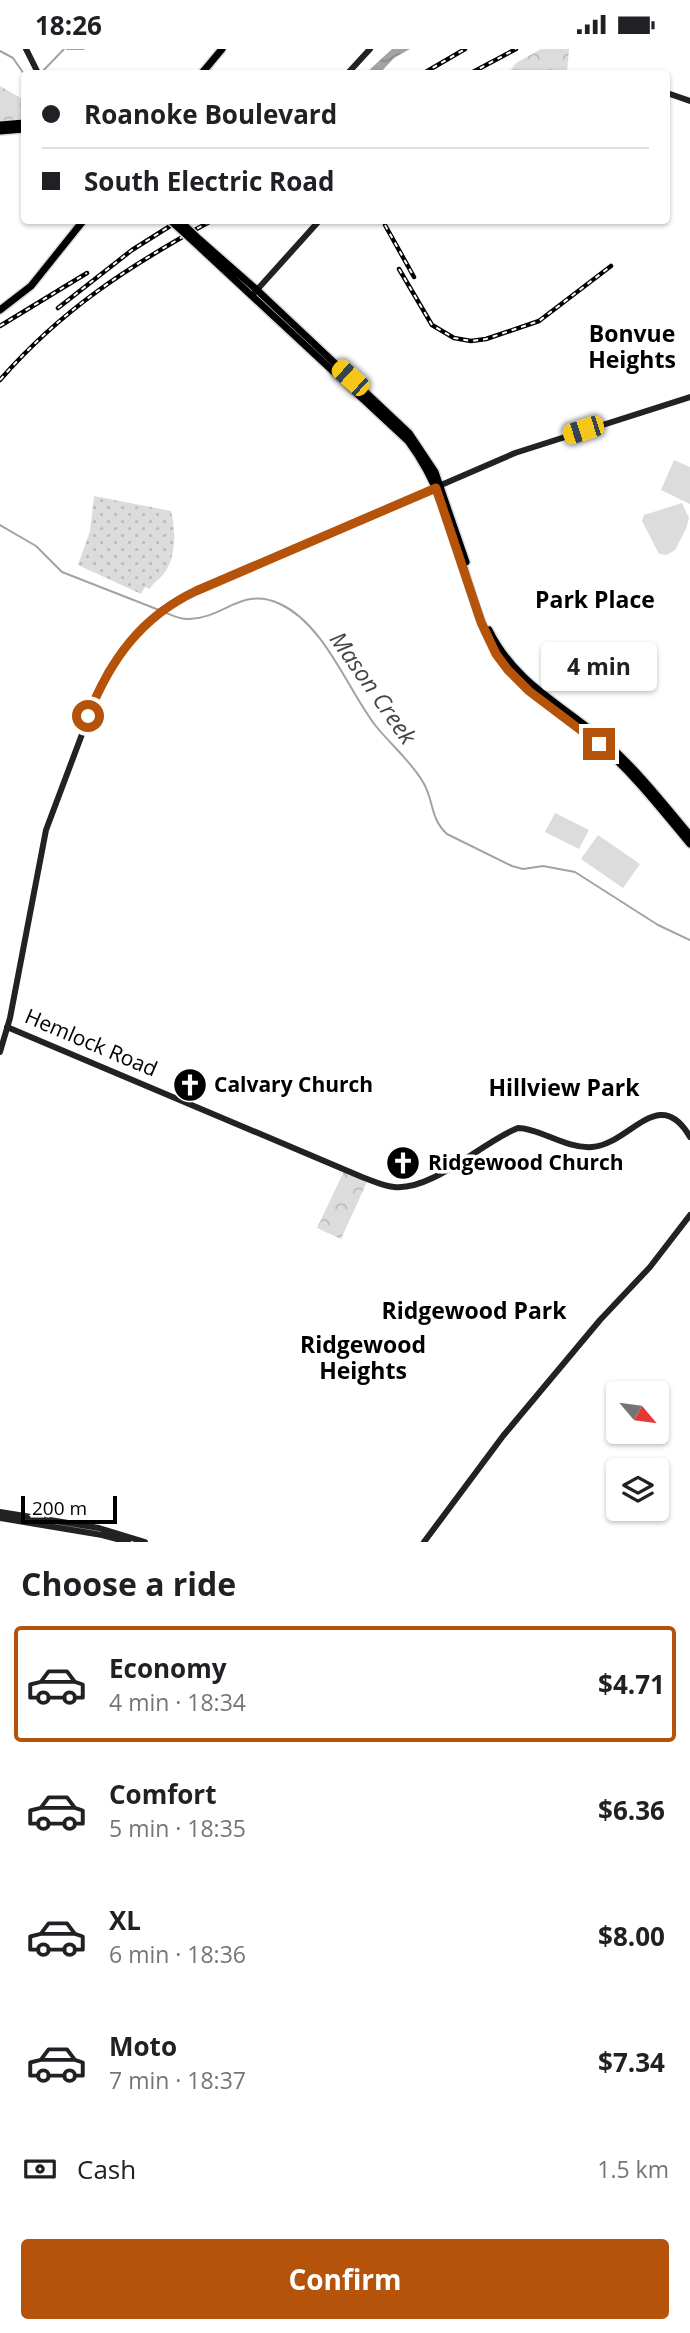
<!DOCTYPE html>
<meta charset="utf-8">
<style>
body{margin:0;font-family:"Open Sans",sans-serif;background:#f6f6f6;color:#202124;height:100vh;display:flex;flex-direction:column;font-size:26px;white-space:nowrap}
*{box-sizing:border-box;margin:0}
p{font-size:23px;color:#757577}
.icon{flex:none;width:38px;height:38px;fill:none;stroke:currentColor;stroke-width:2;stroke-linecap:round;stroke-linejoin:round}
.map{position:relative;height:1493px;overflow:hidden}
.panel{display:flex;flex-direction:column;background:#fff;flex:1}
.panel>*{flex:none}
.banner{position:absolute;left:21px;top:21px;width:649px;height:154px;border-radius:7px;box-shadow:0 2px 5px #0004;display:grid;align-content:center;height:154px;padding:0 21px;background:#fff}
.needle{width:46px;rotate:119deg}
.buttons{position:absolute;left:606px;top:1332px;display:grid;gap:14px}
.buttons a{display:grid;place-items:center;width:63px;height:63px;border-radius:7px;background:#fff;box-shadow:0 2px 5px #0004;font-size:35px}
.scale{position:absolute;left:21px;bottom:18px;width:96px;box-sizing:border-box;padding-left:7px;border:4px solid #000;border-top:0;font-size:19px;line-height:24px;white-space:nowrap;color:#000;-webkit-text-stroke:5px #fff;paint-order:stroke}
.end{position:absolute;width:32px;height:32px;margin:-16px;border:9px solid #b45309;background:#fff;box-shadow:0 0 0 4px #fff}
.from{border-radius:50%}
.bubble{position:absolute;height:49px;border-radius:7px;background:#fff;box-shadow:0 2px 5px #0004;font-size:23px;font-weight:700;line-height:49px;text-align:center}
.car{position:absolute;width:21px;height:42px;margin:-21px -10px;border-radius:9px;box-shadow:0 0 5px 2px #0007;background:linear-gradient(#f5c518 24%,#345 0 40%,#f5c518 0 76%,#345 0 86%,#f5c518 0)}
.banner b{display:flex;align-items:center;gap:24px;height:66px;font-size:26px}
.banner b+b{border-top:2px solid #e0e0e0}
.banner i{width:18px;height:18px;background:#202124}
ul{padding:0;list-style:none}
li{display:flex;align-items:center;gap:21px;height:116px;margin:0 14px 10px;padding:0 7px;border:4px solid transparent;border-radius:7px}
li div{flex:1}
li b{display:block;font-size:26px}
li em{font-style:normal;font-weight:700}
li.active{border-color:#b45309}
li>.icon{width:63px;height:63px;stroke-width:1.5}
h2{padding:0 21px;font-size:32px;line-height:84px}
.pay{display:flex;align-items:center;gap:18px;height:77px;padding:0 21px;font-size:26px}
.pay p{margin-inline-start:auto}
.primary-button{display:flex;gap:14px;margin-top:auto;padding:14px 21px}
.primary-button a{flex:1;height:80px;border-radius:7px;background:#b45309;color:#fff;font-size:28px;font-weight:700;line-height:80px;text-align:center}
.status{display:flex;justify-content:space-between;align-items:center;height:49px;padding:0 35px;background:#fff;direction:ltr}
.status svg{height:19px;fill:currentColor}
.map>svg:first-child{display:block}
</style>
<div class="status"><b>18:26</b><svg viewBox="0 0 49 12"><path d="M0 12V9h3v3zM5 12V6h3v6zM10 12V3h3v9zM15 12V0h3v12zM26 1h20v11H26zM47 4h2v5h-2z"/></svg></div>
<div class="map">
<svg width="690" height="1493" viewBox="0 0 690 1493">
<defs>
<pattern id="grass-dots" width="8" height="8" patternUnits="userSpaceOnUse" patternTransform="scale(1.75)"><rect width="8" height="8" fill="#dcdcdc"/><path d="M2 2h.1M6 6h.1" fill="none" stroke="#bbb" stroke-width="1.8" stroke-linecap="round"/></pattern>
<pattern id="forest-crowns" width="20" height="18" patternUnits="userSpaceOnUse" patternTransform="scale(1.75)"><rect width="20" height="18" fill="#dcdcdc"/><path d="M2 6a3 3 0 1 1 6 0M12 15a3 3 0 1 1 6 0" fill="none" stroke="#bbb"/></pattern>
<pattern id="water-waves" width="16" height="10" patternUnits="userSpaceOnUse" patternTransform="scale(1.75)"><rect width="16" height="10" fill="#a3a3a3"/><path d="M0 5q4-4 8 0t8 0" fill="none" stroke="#8b8b8b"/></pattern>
</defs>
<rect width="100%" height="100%" fill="#fff"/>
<path fill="url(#grass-dots)" d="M 94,447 L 171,462 C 176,482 177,513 160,529 C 157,532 153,534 150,540 L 145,538 L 141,545 L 78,516 L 90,482 Z"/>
<path fill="url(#forest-crowns)" d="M 541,0 L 569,0 L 567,24 L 508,24 L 516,14 Z
M 0,37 L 24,51 L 24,72 L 0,74 Z
M 344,1122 L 367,1133 L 341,1190 L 317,1179 Z"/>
<path fill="#dcdcdc" d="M 674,411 L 690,418 L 690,455 L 661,441 Z
M 682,454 L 689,469 L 686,480 L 675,501 L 667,506 L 659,505 L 642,472 L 644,466 Z
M 555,764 L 589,781 L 579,800 L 545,783 Z
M 598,786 L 640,815 L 623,839 L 581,810 Z"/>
<path fill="url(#water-waves)" d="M 392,0 L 410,0 L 394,9 L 380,24 L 366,24 Z"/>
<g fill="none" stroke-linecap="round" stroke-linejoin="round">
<path stroke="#a3a3a3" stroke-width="2" d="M 67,0 L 84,0
M 0,2 L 13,9 L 24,25
M 41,24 L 64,0
M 0,476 L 36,497 L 62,523 L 159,561
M 164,563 C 172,566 180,571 189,570 C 225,569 242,537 280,555 C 324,575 347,639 375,676 C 390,695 410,711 423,733 C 434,751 430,770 447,785 L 512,817 L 523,820 L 543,817 L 575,823 L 658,876 L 690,891"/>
<g stroke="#dbdbdb" stroke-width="10">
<path id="primary" d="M 202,24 L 222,0
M 0,76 L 24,74
M 0,82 L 24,80
M 200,191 L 257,241 L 409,384 L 435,423 L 466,513
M 195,194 L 408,392 C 439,433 453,484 468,533 C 476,558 483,584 498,606 C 523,645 564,664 597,693 C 632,723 660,759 690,795
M 0,261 L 31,237 L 83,172
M 489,581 C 516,636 564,656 608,695 C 638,722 664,755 690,786"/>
</g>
<path stroke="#222" stroke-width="6" d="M 26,0 L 38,24
M 348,24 L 370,0
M 667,44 L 690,52
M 255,243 L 319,172
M 7,978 L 362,1128 C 373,1132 383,1137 394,1138 C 433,1142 482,1093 518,1079 C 539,1079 566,1100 592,1098 C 629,1096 659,1034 690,1088
M 0,1003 L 10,969 L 46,781 L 93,656 L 108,622 L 136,585 L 162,561 L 196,542 L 515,404 L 690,348
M 0,1463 L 99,1479 L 145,1493
M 0,1469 L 102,1486 L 128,1493
M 424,1493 L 503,1387 L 600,1271 L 650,1218 L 690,1166"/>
<use href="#primary" stroke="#000" stroke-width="7"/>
<g stroke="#000" stroke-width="4.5">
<path id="rail" d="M 424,24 L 465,0
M 471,24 L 516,0
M 385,176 L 414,228
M 399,220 L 432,276 L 454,289 L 471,292 L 486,290 L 539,272 L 611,217
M 58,259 L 132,201 L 178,172
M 0,277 L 87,224
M 0,331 C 62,260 129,217 211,172"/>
</g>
<use href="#rail" stroke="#fff" stroke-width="2" stroke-dasharray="5" stroke-linecap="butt"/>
<g stroke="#dbdbdb" stroke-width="10" stroke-linecap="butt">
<path id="primary-bridge" d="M 171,172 L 195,194
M 180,172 L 200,191"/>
</g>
<use href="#primary-bridge" stroke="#000" stroke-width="7"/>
</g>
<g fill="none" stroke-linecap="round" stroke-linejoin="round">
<path stroke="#b45309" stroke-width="9" d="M 88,667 C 110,611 141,568 196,542 L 436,439 L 481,573 L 496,605 L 508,621 L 529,642 L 599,695"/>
</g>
<defs>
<g id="church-disc" transform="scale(1.75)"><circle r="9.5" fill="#000" stroke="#fff"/><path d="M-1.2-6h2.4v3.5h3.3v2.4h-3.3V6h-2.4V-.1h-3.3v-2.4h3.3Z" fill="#fff"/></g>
</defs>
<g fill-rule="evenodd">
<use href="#church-disc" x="190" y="1036"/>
<use href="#church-disc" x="403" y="1114"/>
</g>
<g text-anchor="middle" stroke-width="7" stroke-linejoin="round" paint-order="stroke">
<g font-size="21" fill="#000" stroke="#fff">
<text transform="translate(91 994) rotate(23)" y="7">Hemlock Road</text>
</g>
<g font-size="21" font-weight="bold" fill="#000" stroke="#fff" text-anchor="start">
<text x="214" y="1043">Calvary Church</text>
<text x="428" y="1121">Ridgewood Church</text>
</g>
<g font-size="23" font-weight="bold" fill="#000" stroke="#fff">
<text x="632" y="293">Bonvue<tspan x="632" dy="26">Heights</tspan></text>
<text x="595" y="559">Park Place</text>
<text x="564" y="1047">Hillview Park</text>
<text x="474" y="1270">Ridgewood Park</text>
<text x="363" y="1304">Ridgewood<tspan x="363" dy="26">Heights</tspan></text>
</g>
<g font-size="23" font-style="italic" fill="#444" stroke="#fff">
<text transform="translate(373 639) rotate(55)" y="8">Mason Creek</text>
</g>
</g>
</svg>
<div class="buttons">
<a><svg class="needle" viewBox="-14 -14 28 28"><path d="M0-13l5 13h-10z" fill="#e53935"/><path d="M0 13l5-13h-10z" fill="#757577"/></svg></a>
<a><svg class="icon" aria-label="layers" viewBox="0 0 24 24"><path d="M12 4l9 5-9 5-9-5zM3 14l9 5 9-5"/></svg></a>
</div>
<div class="scale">200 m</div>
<i class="end from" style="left:88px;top:667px"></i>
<i class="end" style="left:599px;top:695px"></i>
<div class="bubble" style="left:541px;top:593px;width:116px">4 min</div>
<i class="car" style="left:350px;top:329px;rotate:312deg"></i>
<i class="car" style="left:583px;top:381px;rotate:252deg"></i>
<div class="banner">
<b><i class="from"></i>Roanoke Boulevard</b>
<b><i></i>South Electric Road</b>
</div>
</div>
<section class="panel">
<h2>Choose a ride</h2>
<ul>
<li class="active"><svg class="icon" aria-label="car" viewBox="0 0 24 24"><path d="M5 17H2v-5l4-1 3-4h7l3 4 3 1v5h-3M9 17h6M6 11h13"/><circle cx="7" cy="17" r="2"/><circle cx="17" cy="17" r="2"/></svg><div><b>Economy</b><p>4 min · 18:34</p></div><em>$4.71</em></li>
<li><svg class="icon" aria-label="car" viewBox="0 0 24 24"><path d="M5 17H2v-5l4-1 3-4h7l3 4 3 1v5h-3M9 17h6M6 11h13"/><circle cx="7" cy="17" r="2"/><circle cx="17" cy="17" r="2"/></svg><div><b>Comfort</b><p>5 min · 18:35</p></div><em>$6.36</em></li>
<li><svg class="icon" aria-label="car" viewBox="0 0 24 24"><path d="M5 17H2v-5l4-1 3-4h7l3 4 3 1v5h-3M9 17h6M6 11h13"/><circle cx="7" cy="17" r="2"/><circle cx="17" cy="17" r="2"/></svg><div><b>XL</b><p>6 min · 18:36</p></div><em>$8.00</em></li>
<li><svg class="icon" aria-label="car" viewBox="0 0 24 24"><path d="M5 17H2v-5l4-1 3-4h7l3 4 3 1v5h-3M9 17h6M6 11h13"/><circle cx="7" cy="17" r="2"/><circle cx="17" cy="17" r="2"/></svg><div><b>Moto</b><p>7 min · 18:37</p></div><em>$7.34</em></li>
</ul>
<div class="pay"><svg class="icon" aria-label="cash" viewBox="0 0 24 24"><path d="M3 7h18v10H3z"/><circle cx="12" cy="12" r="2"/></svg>Cash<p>1.5 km</p></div>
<div class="primary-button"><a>Confirm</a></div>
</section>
